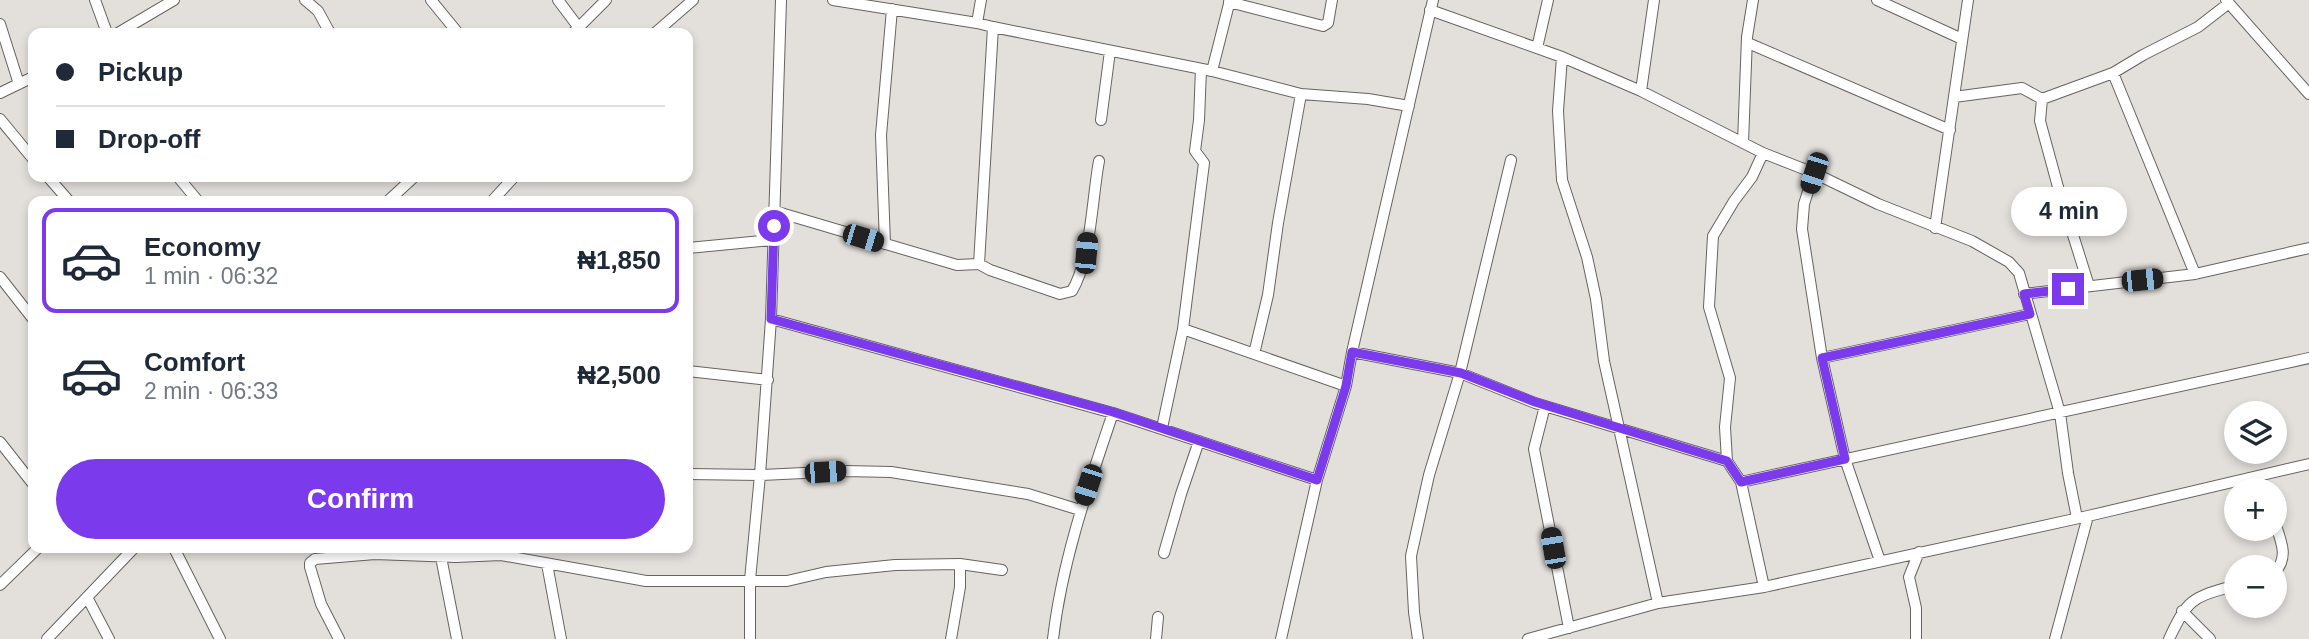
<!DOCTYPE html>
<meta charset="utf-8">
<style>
body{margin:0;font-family:Helvetica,sans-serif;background:#f2f2f3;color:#1f2937;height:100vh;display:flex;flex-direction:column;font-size:26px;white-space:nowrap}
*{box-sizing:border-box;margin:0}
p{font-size:23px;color:#747a83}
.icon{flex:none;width:38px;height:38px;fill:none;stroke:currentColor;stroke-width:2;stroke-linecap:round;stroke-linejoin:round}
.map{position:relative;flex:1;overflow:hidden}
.side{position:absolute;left:28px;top:196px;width:665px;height:357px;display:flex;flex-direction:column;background:#fff;border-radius:14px;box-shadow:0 4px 10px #0003}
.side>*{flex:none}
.guide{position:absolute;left:28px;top:28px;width:665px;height:154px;border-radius:14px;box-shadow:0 4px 10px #0003;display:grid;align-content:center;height:154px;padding:0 28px;background:#fff}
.fabs{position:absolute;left:2224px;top:401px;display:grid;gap:14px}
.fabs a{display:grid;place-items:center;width:63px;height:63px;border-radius:50%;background:#fff;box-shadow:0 4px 10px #0003;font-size:35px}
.end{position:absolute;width:32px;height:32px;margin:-16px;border:9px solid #7c3aed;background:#fff;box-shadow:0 0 0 4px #fff}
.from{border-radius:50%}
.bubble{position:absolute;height:49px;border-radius:24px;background:#fff;box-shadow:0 4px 10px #0003;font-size:23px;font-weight:800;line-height:49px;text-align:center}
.car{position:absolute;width:21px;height:42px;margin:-21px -10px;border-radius:9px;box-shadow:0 0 5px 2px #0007;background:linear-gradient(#222 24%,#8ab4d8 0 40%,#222 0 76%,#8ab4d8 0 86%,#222 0)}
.guide b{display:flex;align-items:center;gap:24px;height:66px;font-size:26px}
.guide b+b{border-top:2px solid #e0e1e3}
.guide i{width:18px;height:18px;background:#1f2937}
ul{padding:12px 0 0;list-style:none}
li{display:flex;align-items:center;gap:21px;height:105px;margin:0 14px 10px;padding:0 14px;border:4px solid transparent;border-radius:14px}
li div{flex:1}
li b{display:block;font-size:26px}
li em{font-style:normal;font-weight:800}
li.on{border-color:#7c3aed}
li>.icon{width:63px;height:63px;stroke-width:1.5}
.action{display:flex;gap:14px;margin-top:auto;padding:14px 28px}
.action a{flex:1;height:80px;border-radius:42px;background:#7c3aed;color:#fff;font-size:28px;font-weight:800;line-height:80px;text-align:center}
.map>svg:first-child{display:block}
</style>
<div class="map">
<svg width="2309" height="639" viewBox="0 0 2309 639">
<rect width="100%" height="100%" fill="#e3e0dc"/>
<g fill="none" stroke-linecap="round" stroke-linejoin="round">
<g stroke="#666461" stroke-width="12">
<path id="minor" d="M 95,0 L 107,33
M 305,0 L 318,11 L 330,33
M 431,0 L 458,33
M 558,0 L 579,28
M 833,0 L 977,23 L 993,27 L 1212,71 L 1301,94 L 1368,99 L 1409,106
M 1877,0 L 1962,39
M 2226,0 L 2309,94
M 1229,2 L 1323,26 L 1328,23 L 1332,0
M 1430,10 L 1562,57 L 1641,91 L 1763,153 L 1814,173 L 1878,204 L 1972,241 L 2009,262 L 2019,273 L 2060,413 L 2068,473 L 2077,518
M 977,23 L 981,0
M 0,24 L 19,84
M 118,33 L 174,0
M 573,33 L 606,0
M 655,33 L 693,0
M 1748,43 L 1950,130
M 1537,48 L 1548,0
M 1562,57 L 1558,111 L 1562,180 L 1587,257 L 1596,299 L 1604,361 L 1658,603
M 1212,71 L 1230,0
M 2113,73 L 2195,274
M 1641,91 L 1654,0
M 0,93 L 33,77
M 1954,97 L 2022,88 L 2042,99
M 2042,99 L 2113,73 L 2143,55 L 2198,27 L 2229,3
M 2042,99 L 2040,121 L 2058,187 L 2089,286
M 0,119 L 33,159
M 1101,120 L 1110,51
M 1743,143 L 1747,37 L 1753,0
M 1763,153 L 1752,177 L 1734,201 L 1713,236 L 1709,307 L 1730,378 L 1725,427 L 1727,461 L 1741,482 L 1764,587
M 1814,173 L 1804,204 L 1802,229 L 1822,358 L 1845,459 L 1880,561
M 48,177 L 69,201
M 178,177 L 198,201
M 388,201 L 414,177
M 492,201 L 514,177
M 774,211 L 957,265 L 979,264 L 993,27
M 1935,228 L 1968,0
M 885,244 L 881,135 L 892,9
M 688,248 L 773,240
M 979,264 L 990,270 L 1060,294 L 1072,291 C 1091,259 1092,199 1099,161
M 0,277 L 33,319
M 2024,294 L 2195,274 L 2309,248
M 771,319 L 1113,413 L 1317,480
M 1183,329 L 1346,386
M 1352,352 L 1460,373 L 1535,403 L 1727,461
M 1254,354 L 1268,295 L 1278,223 L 1301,94
M 1822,358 L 2030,314
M 688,371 L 768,380
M 1545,406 L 1534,449 L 1569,628
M 1162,428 L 1183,329 L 1204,163 L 1195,151 L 1199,120 L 1201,69
M 0,442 L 33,484
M 688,474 L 760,475 L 845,471 L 891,472 L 1028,494 L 1080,510
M 2256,477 L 2262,490
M 1741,482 L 2309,358
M 2275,523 C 2281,541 2289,557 2275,572
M 174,548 L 220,639
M 1164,553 L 1181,494 L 1199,441
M 441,557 L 457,639
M 547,564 L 561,639
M 0,585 L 38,548
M 87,597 L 109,639
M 2182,611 L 2210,639
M 47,639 L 134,548
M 339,639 L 321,604 L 310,567 L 310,563 L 315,559 L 375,554 L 456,557 L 501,555 L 646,581 L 787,581 L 826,572 L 895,565 L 960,564 L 1002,570
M 750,639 L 750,580 L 760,475 L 771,319 L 781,0
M 951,639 L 960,587 L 960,564
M 1053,639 C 1062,561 1088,487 1113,413
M 1156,639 L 1158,617
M 1281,639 L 1317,480 L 1346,386 L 1352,352 L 1433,0
M 1418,639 L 1414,612 L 1411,556 L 1429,475 L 1460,373 L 1511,160
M 1528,639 L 1658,603 L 1764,587 L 2088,516 L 2309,464
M 1916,639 L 1916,608 L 1909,577 L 1919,552
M 2055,639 L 2088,516
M 2169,639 C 2189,596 2193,598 2236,585"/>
</g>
<use href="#minor" stroke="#fff" stroke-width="10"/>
</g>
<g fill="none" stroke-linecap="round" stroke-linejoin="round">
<path stroke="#7c3aed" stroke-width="9" d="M 774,226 L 771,319 L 1113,412 L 1317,480 L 1346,386 L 1352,352 L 1461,373 L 1535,402 L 1727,461 L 1741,482 L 1845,459 L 1822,358 L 2030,314 L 2024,294 L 2068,289"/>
</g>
</svg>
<div class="fabs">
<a><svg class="icon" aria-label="layers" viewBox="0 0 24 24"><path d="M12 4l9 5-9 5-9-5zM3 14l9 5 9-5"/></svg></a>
<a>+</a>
<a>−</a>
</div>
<i class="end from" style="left:774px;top:226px"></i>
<i class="end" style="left:2068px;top:289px"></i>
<div class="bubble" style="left:2011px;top:187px;width:116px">4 min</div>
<i class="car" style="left:1814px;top:173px;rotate:198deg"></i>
<i class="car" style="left:863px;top:238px;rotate:107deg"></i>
<i class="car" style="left:1086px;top:253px;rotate:5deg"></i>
<i class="car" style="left:2142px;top:280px;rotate:84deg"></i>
<i class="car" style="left:825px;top:472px;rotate:86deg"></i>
<i class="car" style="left:1088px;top:485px;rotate:198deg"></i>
<i class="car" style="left:1553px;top:548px;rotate:350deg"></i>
<div class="guide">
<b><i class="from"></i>Pickup</b>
<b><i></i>Drop-off</b>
</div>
<section class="side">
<ul>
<li class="on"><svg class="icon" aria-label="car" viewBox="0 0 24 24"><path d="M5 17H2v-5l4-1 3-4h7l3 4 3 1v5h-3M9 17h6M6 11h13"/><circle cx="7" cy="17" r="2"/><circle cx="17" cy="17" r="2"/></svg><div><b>Economy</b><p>1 min · 06:32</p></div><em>₦1,850</em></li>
<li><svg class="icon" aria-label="car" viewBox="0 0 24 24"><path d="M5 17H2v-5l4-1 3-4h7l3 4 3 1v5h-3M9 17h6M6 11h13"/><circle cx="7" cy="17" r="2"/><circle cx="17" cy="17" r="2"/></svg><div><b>Comfort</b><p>2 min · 06:33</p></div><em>₦2,500</em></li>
</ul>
<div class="action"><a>Confirm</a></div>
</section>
</div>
